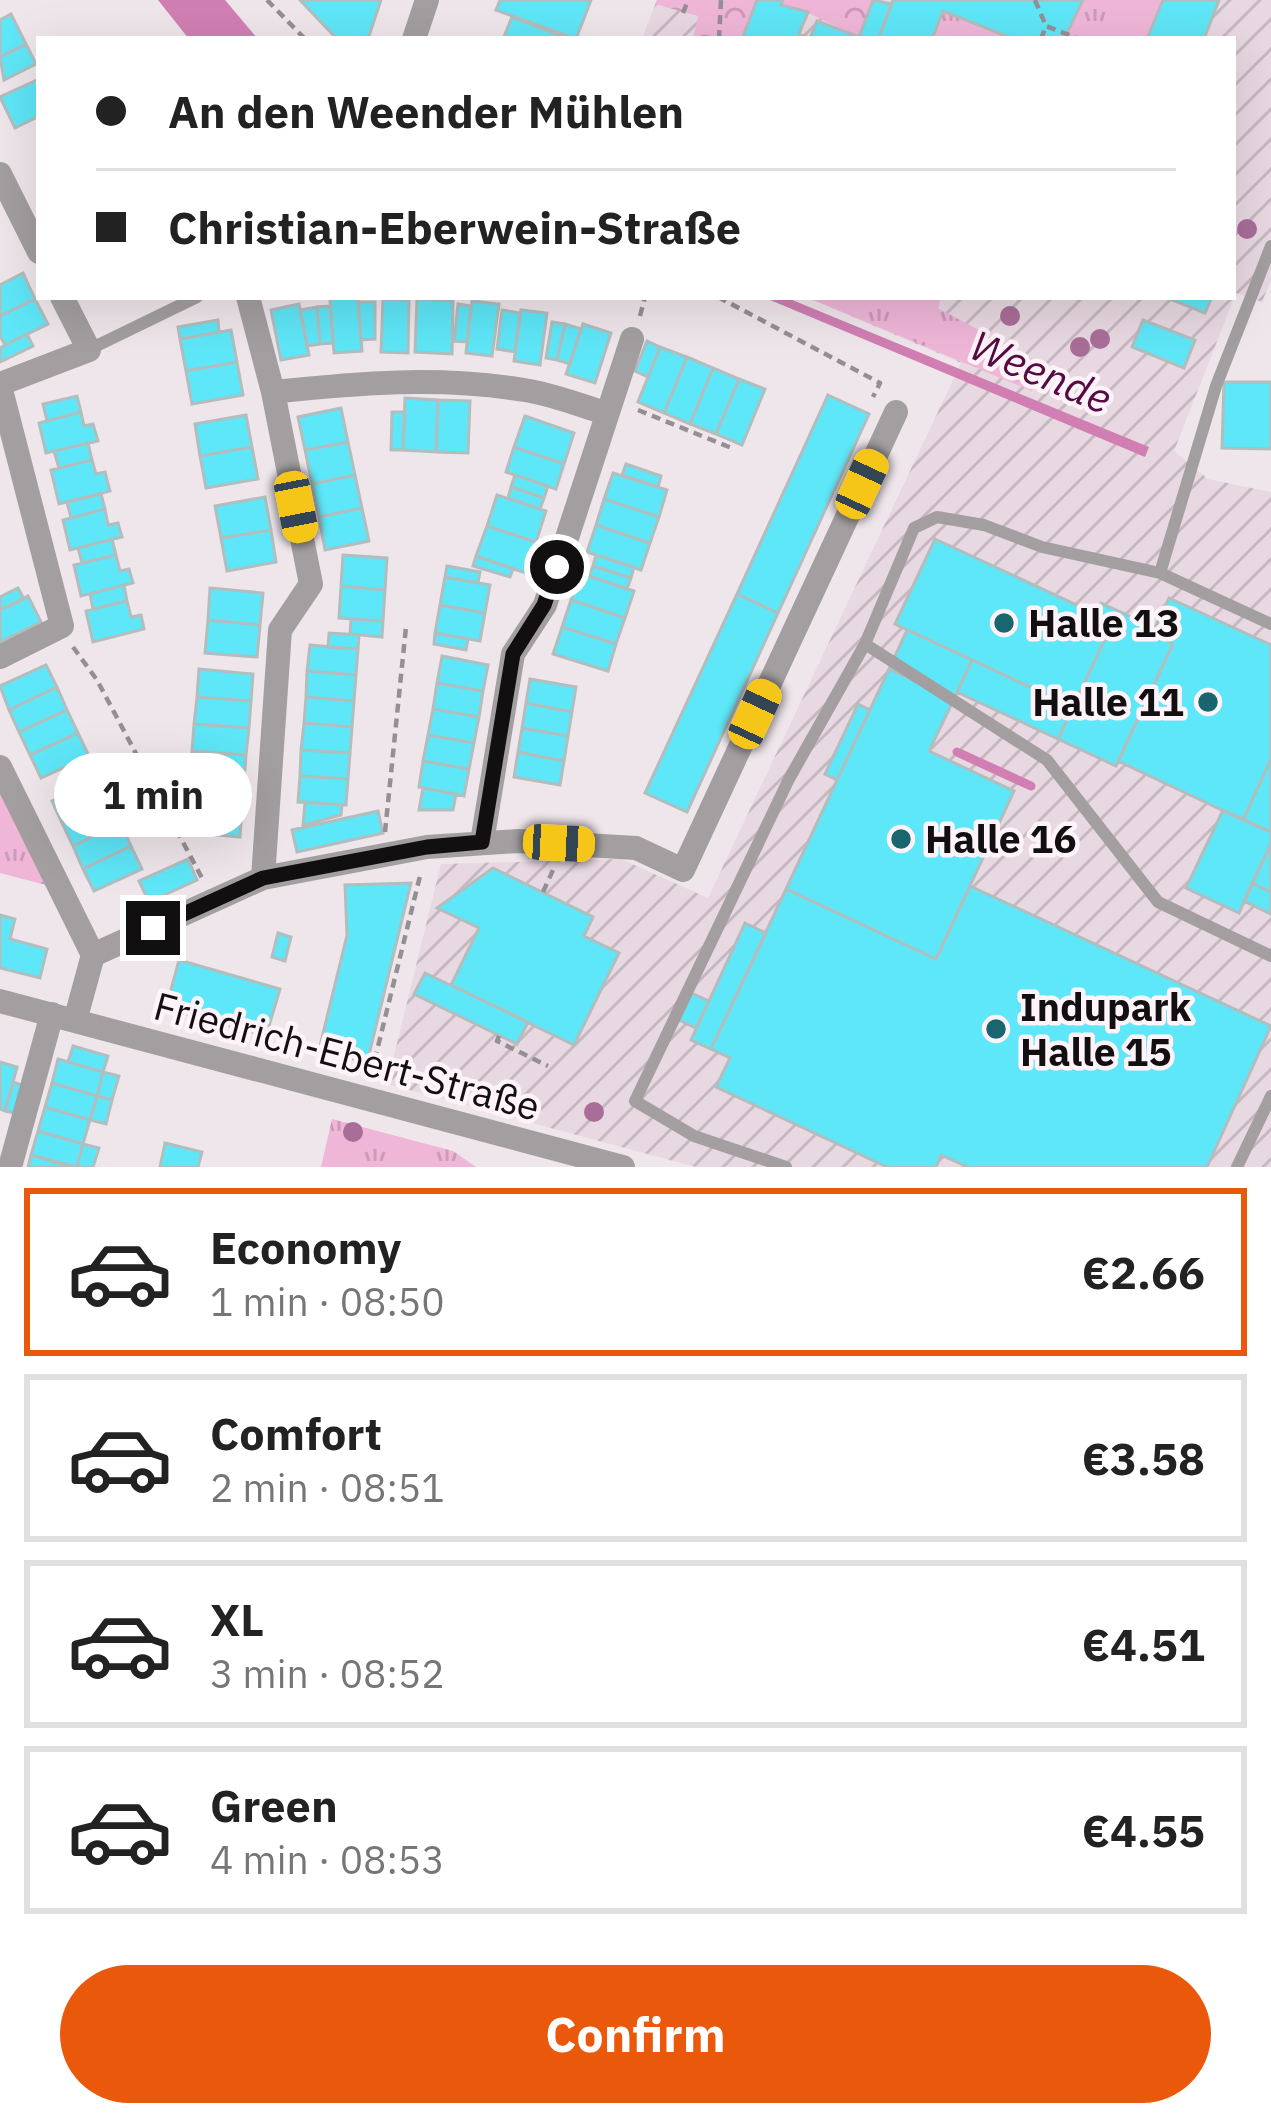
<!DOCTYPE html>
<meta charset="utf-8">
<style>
body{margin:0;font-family:"IBM Plex Sans",sans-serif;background:#f6f6f6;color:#222;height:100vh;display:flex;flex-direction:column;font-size:45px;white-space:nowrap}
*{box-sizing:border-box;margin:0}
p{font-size:39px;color:#767676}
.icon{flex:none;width:66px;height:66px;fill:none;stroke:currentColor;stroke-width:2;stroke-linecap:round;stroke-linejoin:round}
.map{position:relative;height:1167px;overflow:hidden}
.side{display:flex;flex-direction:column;background:#fff;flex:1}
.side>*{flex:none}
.banner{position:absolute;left:36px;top:36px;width:1200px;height:264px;border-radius:0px;box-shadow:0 12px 48px #0002;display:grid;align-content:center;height:264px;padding:0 60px;background:#fff}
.end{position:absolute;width:54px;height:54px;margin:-27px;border:15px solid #120f11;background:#fff;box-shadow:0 0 0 6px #fff}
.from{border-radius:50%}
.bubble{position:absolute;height:84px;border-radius:42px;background:#fff;box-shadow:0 12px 48px #0002;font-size:39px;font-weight:800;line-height:84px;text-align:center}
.car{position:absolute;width:36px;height:72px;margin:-36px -18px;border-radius:15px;box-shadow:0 0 9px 3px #0007;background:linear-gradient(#f5c518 24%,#345 0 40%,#f5c518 0 76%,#345 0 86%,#f5c518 0)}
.banner b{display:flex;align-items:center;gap:42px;height:114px;font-size:45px}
.banner b+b{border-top:3px solid #e0e0e0}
.banner i{width:30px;height:30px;background:#222}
ul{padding:21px 0 0;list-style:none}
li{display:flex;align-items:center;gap:36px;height:168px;margin:0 24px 18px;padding:0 36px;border:6px solid #e0e0e0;border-radius:0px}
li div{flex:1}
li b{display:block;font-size:45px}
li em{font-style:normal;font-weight:800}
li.active{border-color:#ea580c}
li>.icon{width:108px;height:108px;stroke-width:1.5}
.action{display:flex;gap:24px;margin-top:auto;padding:24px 60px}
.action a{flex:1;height:138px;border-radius:72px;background:#ea580c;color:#fff;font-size:48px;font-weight:800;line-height:138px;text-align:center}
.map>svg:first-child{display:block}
</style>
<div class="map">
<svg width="1271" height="1167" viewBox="0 0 1271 1167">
<defs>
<pattern id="industrial-furrows" width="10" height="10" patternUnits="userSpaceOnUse" patternTransform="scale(3)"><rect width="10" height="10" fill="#e8d8e1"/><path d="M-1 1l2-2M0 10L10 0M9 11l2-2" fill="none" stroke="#c6b8c0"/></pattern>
<pattern id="grass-tufts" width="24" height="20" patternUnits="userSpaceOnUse" patternTransform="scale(3)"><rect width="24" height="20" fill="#efb6d8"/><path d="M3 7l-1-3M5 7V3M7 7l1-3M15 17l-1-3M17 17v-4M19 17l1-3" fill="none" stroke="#cc9bb8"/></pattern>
<pattern id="park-crowns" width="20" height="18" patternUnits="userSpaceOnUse" patternTransform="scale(3)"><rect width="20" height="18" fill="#efb6d8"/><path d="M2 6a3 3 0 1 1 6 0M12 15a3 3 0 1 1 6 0" fill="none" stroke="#cc9bb8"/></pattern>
</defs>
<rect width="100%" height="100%" fill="#efe6eb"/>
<path fill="url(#industrial-furrows)" d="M 657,0 L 1271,0 L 1271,280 L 1262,302 L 1236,293 L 1174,451 L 1208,479 L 1271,492 L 1271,1167 L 696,1167 L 387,1084 L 441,864 L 621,859 L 708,898 L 961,363 L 806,297 L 1233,297 L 1233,39 L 642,39 Z"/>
<path fill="url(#grass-tufts)" d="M 1083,0 L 1163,0 L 1147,39 L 1064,39 Z
M 943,11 L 1014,39 L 932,39 Z
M 806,297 L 941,297 L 938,308 L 1041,364 L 1032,391 Z
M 0,791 L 46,885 L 0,873 Z
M 332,1119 L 453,1151 L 476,1167 L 321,1167 Z"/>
<path fill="url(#park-crowns)" d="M 657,0 L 757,0 L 742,39 L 693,39 L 698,16 L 655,4 Z
M 783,0 L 873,0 L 859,37 C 837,28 798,5 781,5 Z"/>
<path fill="#d17fb3" d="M 158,0 L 225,0 L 258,39 L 189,39 Z
M 763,297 L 785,297 L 1149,447 L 1145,457 Z"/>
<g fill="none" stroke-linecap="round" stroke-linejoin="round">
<path stroke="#d17fb3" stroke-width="9" d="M 957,752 L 1031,786"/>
</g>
<path fill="#5ee7f8" stroke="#b2bdbe" stroke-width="3" d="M 300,0 L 381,0 L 368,39 L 337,39 Z
M 500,0 L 591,0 L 576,39 L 496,10 Z
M 757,0 L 783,0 L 781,5 L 808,12 L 799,34 L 812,39 L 742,39 Z
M 873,0 L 892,4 L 878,39 L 810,38 L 817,21 L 859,37 Z
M 893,0 L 1083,0 L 1064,39 L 1014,39 L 943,11 L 932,39 L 878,39 Z
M 1163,0 L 1219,0 L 1204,39 L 1147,39 Z
M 11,14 L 26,44 L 0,57 L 0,20 Z
M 512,17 L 564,37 L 563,39 L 503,39 Z
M 26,44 L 36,64 L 4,80 L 0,57 Z
M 39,79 L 39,116 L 15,128 L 0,97 Z
M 23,273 L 35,299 L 0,316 L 0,285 Z
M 358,297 L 362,351 L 334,353 L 330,299 Z
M 1165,297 L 1212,297 L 1205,313 Z
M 35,299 L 48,324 L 5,345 L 0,336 L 0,316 Z
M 383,299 L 409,300 L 408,353 L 381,352 Z
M 417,299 L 453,301 L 452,354 L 415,352 Z
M 472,301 L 499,304 L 492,356 L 466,353 Z
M 358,302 L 375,302 L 375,339 L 361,340 Z
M 299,304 L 309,355 L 281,360 L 271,310 Z
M 458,304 L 471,306 L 467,342 L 454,341 Z
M 330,306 L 333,343 L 320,344 L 317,307 Z
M 317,307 L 320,344 L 307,346 L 300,310 Z
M 502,310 L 520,313 L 515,352 L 497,349 Z
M 521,310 L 547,313 L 540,365 L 514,361 Z
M 218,320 L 219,332 L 180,339 L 178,327 Z
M 1143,320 L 1195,340 L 1184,368 L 1132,347 Z
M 552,322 L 565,324 L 557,360 L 546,358 Z
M 565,324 L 581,329 L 570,364 L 557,360 Z
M 583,324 L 611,333 L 595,383 L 566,374 Z
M 231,330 L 237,362 L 186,371 L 180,339 Z
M 27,334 L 33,346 L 0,362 L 0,348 Z
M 647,341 L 660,347 L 648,377 L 635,371 Z
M 660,347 L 687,357 L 664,413 L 638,402 Z
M 687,357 L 713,368 L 690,424 L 664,413 Z
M 237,362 L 243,395 L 192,404 L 186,371 Z
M 713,368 L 739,379 L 716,434 L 690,424 Z
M 739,379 L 765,389 L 742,445 L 716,434 Z
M 1224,382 L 1271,382 L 1271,449 L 1222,448 Z
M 828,395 L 869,414 L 778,613 L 737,594 Z
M 77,396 L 81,412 L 47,421 L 43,404 Z
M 405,398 L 438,400 L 436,452 L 403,450 Z
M 438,400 L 470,401 L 468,453 L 436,452 Z
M 341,408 L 348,442 L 305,450 L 298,417 Z
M 81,412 L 84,426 L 93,424 L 98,441 L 46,453 L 39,423 Z
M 392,412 L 405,412 L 403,450 L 391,450 Z
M 246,415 L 252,447 L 200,456 L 195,424 Z
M 525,416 L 574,433 L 564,464 L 514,447 Z
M 348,442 L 355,475 L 312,484 L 305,450 Z
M 88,443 L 92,460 L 59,468 L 54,451 Z
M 252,447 L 258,479 L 206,488 L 200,456 Z
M 514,447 L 564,464 L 556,489 L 506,472 Z
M 92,460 L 96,474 L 105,472 L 110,491 L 59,504 L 51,470 Z
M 626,464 L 661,476 L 658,487 L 622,475 Z
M 613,473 L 667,490 L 659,517 L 604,499 Z
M 355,475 L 362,508 L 319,517 L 312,484 Z
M 515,475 L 548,486 L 544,498 L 511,487 Z
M 511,487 L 544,498 L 540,509 L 508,498 Z
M 101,494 L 105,509 L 71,518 L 67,502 Z
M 497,495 L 546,511 L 536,542 L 487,526 Z
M 265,497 L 271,530 L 221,538 L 215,506 Z
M 604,499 L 659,517 L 650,543 L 596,525 Z
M 362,508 L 369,541 L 325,550 L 319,517 Z
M 105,509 L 108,525 L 118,523 L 122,537 L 70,550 L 63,520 Z
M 596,525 L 650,543 L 641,570 L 587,552 Z
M 487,526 L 536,542 L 526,573 L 476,556 Z
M 271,530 L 276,562 L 227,571 L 221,538 Z
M 112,539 L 116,555 L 82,563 L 78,548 Z
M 935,539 L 1113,622 L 1073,707 L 895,624 Z
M 116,555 L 120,571 L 129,569 L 133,583 L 81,596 L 74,565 Z
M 343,555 L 387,558 L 385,590 L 341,586 Z
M 596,555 L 634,567 L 631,578 L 593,566 Z
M 476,556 L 513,569 L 510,577 L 473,566 Z
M 447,566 L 480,572 L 478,583 L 445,577 Z
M 593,566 L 631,578 L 627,589 L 589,576 Z
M 580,573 L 634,591 L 625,618 L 571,600 Z
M 445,577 L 490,585 L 485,613 L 440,605 Z
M 124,585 L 127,601 L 93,609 L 90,594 Z
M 341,586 L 385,590 L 383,621 L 339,618 Z
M 18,588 L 24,599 L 0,610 L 0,597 Z
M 210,588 L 263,593 L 260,625 L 208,620 Z
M 737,594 L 778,613 L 687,812 L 645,793 Z
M 28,596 L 41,622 L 0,642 L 0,610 Z
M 1169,598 L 1271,645 L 1271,759 L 1243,820 L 1118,761 L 1173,644 L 1152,634 Z
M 571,600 L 625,618 L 616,644 L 562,627 Z
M 127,601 L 131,617 L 141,615 L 144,629 L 93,642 L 86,611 Z
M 1101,603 L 1155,628 L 1152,634 L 1173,644 L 1116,766 L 1058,739 L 1113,622 L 1096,614 Z
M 440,605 L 485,613 L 480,641 L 435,633 Z
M 351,619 L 383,621 L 382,637 L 350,634 Z
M 208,620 L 260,625 L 257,657 L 205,653 Z
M 562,627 L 616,644 L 608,671 L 553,654 Z
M 907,630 L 972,660 L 954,699 L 889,669 Z
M 329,633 L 359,635 L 358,649 L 328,647 Z
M 435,633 L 468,639 L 466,650 L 434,644 Z
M 310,645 L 358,649 L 356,675 L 307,671 Z
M 442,656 L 488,665 L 483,691 L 437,683 Z
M 972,660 L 1073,707 L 1058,739 L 957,692 Z
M 46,665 L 57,687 L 9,710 L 0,686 Z
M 199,669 L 253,674 L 251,701 L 197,697 Z
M 889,669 L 954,699 L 929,751 L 1014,791 L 936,959 L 786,889 Z
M 307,671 L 356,675 L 354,701 L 306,697 Z
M 530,679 L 576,687 L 572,712 L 526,703 Z
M 437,683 L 483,691 L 479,717 L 433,709 Z
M 57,687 L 67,710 L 19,732 L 9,710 Z
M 197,697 L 251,701 L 249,728 L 194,724 Z
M 306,697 L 354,701 L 352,727 L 304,723 Z
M 526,703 L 572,712 L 568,736 L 522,728 Z
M 858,704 L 870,710 L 837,780 L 825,774 Z
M 433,709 L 479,717 L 474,743 L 428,735 Z
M 67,710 L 78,733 L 30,755 L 19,732 Z
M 304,723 L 352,727 L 350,753 L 301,750 Z
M 194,724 L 249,728 L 246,755 L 192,751 Z
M 522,728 L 568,736 L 564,761 L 518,752 Z
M 78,733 L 89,756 L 41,778 L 30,755 Z
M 428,735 L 474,743 L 469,769 L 423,761 Z
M 301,750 L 350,753 L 348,779 L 300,776 Z
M 192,751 L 246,755 L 244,783 L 190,778 Z
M 518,752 L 564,761 L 560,785 L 514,777 Z
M 1271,759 L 1271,832 L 1243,820 Z
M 423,761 L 469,769 L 464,796 L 419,787 Z
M 300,776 L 348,779 L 346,805 L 298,802 Z
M 100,778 L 110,801 L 62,823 L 52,801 Z
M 190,778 L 244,783 L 242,809 L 188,805 Z
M 423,788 L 456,794 L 453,810 L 419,810 Z
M 110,801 L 121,823 L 73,846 L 62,823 Z
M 305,802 L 342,805 L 341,815 L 303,825 Z
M 188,805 L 242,809 L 240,837 L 185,832 Z
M 1223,810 L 1271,832 L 1271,844 L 1239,913 L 1186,888 Z
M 378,811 L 383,833 L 297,852 L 292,830 Z
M 121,823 L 131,846 L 83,869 L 73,846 Z
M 1271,844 L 1271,892 L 1252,883 Z
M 131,846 L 142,869 L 94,891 L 83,869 Z
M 188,859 L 197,880 L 149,902 L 139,881 Z
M 493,868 L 593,917 L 584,936 L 619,953 L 574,1045 L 451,985 L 479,928 L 437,908 Z
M 411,883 L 367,1063 L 319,1050 L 347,935 L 345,885 Z
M 1252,883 L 1271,892 L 1271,914 L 1244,901 Z
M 970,886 L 1271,1026 L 1207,1167 L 968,1167 L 941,1155 L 936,1167 L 887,1167 L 716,1087 L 730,1058 L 711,1049 L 786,889 L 936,959 Z
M 0,915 L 15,919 L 10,939 L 47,949 L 40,978 L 0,968 Z
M 745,923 L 766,933 L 711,1049 L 691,1040 Z
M 278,933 L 291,937 L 285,961 L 272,957 Z
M 179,960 L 280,989 L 266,1036 L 166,1008 Z
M 425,973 L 528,1022 L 517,1044 L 414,994 Z
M 691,993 L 709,1001 L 696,1028 L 679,1020 Z
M 73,1046 L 108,1056 L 103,1072 L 68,1062 Z
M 58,1059 L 103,1072 L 97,1096 L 52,1083 Z
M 0,1062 L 17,1067 L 5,1111 L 0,1109 Z
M 103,1072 L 119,1076 L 112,1100 L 97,1096 Z
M 13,1082 L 25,1086 L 17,1114 L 5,1111 Z
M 52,1083 L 97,1096 L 90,1120 L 45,1107 Z
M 97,1096 L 112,1100 L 106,1124 L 90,1120 Z
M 45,1107 L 90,1120 L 83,1144 L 38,1131 Z
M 38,1131 L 83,1144 L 77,1167 L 31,1155 Z
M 165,1143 L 202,1152 L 198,1167 L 160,1167 Z
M 83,1144 L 99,1148 L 93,1167 L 77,1167 Z
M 31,1155 L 72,1167 L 28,1167 Z"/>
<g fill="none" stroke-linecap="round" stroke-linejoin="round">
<path stroke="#958f93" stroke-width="4.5" stroke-dasharray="9 6" stroke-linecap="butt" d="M 267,0 L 305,39
M 1035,0 L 1046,26
M 683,13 L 688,0
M 719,39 L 721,0
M 1041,39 L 1046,26 L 1079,39
M 718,297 L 880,383 L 873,397
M 640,316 L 645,297
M 638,410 L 734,449
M 73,647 L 97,680 L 202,878
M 385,832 L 406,627
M 543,892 L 553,870
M 499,1036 L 497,1041 L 548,1066
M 371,1075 L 420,876"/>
<path stroke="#a39fa1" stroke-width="12" d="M 90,349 L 197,297
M 1160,573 L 1216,386 L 1271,246
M 865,644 L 1047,760 L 1158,902 L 1271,956
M 786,1167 L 694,1136 L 635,1101 L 789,779 L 865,644 L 914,528 L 937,517 L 984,525 L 1042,547 L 1160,573 L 1271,624
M 1237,1167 L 1271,1096"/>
<path stroke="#a39fa1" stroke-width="24" d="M 414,39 L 427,0
M 0,174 L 39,252
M 248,297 L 273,392 L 311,584 L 280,630 L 263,878
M 0,384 L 89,350 L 62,297
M 0,386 L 62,626 L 0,657
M 273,392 C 358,383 439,376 524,390 C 552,394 579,405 605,413
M 0,767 L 93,955 L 75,1021
M 482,842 L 513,654 L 545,605 L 632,339
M 93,955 L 263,878 L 427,847 L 518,841 L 636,848 L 683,870 L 896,412
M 0,1001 L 623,1167
M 10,1167 L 52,1014"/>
</g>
<g fill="#a96e98">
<circle cx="1247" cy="229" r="10"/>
<circle cx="1010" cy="316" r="10"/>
<circle cx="1100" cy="339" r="10"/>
<circle cx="1080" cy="347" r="10"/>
<circle cx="594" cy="1112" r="10"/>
<circle cx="353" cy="1132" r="10"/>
</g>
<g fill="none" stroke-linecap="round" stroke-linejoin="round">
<path stroke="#120f11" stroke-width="15" d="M 153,928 L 263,878 L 427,847 L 482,842 L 513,654 L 544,605 L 557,567"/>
</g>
<g fill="#19666e" stroke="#fdf3f9" stroke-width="4.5">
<circle cx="1004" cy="623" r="12"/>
<circle cx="1208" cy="702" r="12"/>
<circle cx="901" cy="839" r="12"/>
<circle cx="996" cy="1029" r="12"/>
</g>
<g text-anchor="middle" stroke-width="9" stroke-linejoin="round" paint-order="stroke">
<g font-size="39" font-weight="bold" fill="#120f11" stroke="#fdf3f9" text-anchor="start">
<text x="1028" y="637">Halle 13</text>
<text x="1184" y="716" text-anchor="end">Halle 11</text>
<text x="925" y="853">Halle 16</text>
<text x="1020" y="1021">Indupark<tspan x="1020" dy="45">Halle 15</tspan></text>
</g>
<g font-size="39" fill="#120f11" stroke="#fdf3f9">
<text transform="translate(347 1056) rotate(15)" y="14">Friedrich-Ebert-Straße</text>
</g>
<g font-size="42" font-style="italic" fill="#550b41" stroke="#fdf3f9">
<text transform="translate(1041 372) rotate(23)" y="15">Weende</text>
</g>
</g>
</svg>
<i class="end from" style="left:557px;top:567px"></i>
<i class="end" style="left:153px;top:928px"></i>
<div class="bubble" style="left:54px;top:753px;width:198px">1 min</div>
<i class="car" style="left:862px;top:484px;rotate:25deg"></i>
<i class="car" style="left:296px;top:507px;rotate:169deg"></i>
<i class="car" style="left:755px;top:714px;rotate:25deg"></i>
<i class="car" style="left:559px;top:843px;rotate:93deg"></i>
<div class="banner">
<b><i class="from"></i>An den Weender Mühlen</b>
<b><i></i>Christian-Eberwein-Straße</b>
</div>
</div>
<section class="side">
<ul>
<li class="active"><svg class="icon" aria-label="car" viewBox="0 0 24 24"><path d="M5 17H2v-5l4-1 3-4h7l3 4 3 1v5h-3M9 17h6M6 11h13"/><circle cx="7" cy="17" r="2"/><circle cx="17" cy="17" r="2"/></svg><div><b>Economy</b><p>1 min · 08:50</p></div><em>€2.66</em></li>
<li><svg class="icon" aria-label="car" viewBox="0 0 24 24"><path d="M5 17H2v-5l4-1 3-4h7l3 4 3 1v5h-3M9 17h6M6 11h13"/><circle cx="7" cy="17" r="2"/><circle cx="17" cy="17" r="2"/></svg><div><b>Comfort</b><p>2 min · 08:51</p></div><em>€3.58</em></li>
<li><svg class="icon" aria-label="car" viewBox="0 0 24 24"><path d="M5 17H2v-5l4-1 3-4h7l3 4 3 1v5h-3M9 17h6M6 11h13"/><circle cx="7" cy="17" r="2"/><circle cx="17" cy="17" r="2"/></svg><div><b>XL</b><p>3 min · 08:52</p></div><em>€4.51</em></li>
<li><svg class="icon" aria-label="car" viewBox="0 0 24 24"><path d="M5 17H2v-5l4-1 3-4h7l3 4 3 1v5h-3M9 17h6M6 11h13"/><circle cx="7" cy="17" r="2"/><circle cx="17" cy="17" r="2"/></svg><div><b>Green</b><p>4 min · 08:53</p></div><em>€4.55</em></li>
</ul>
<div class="action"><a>Confirm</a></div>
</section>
